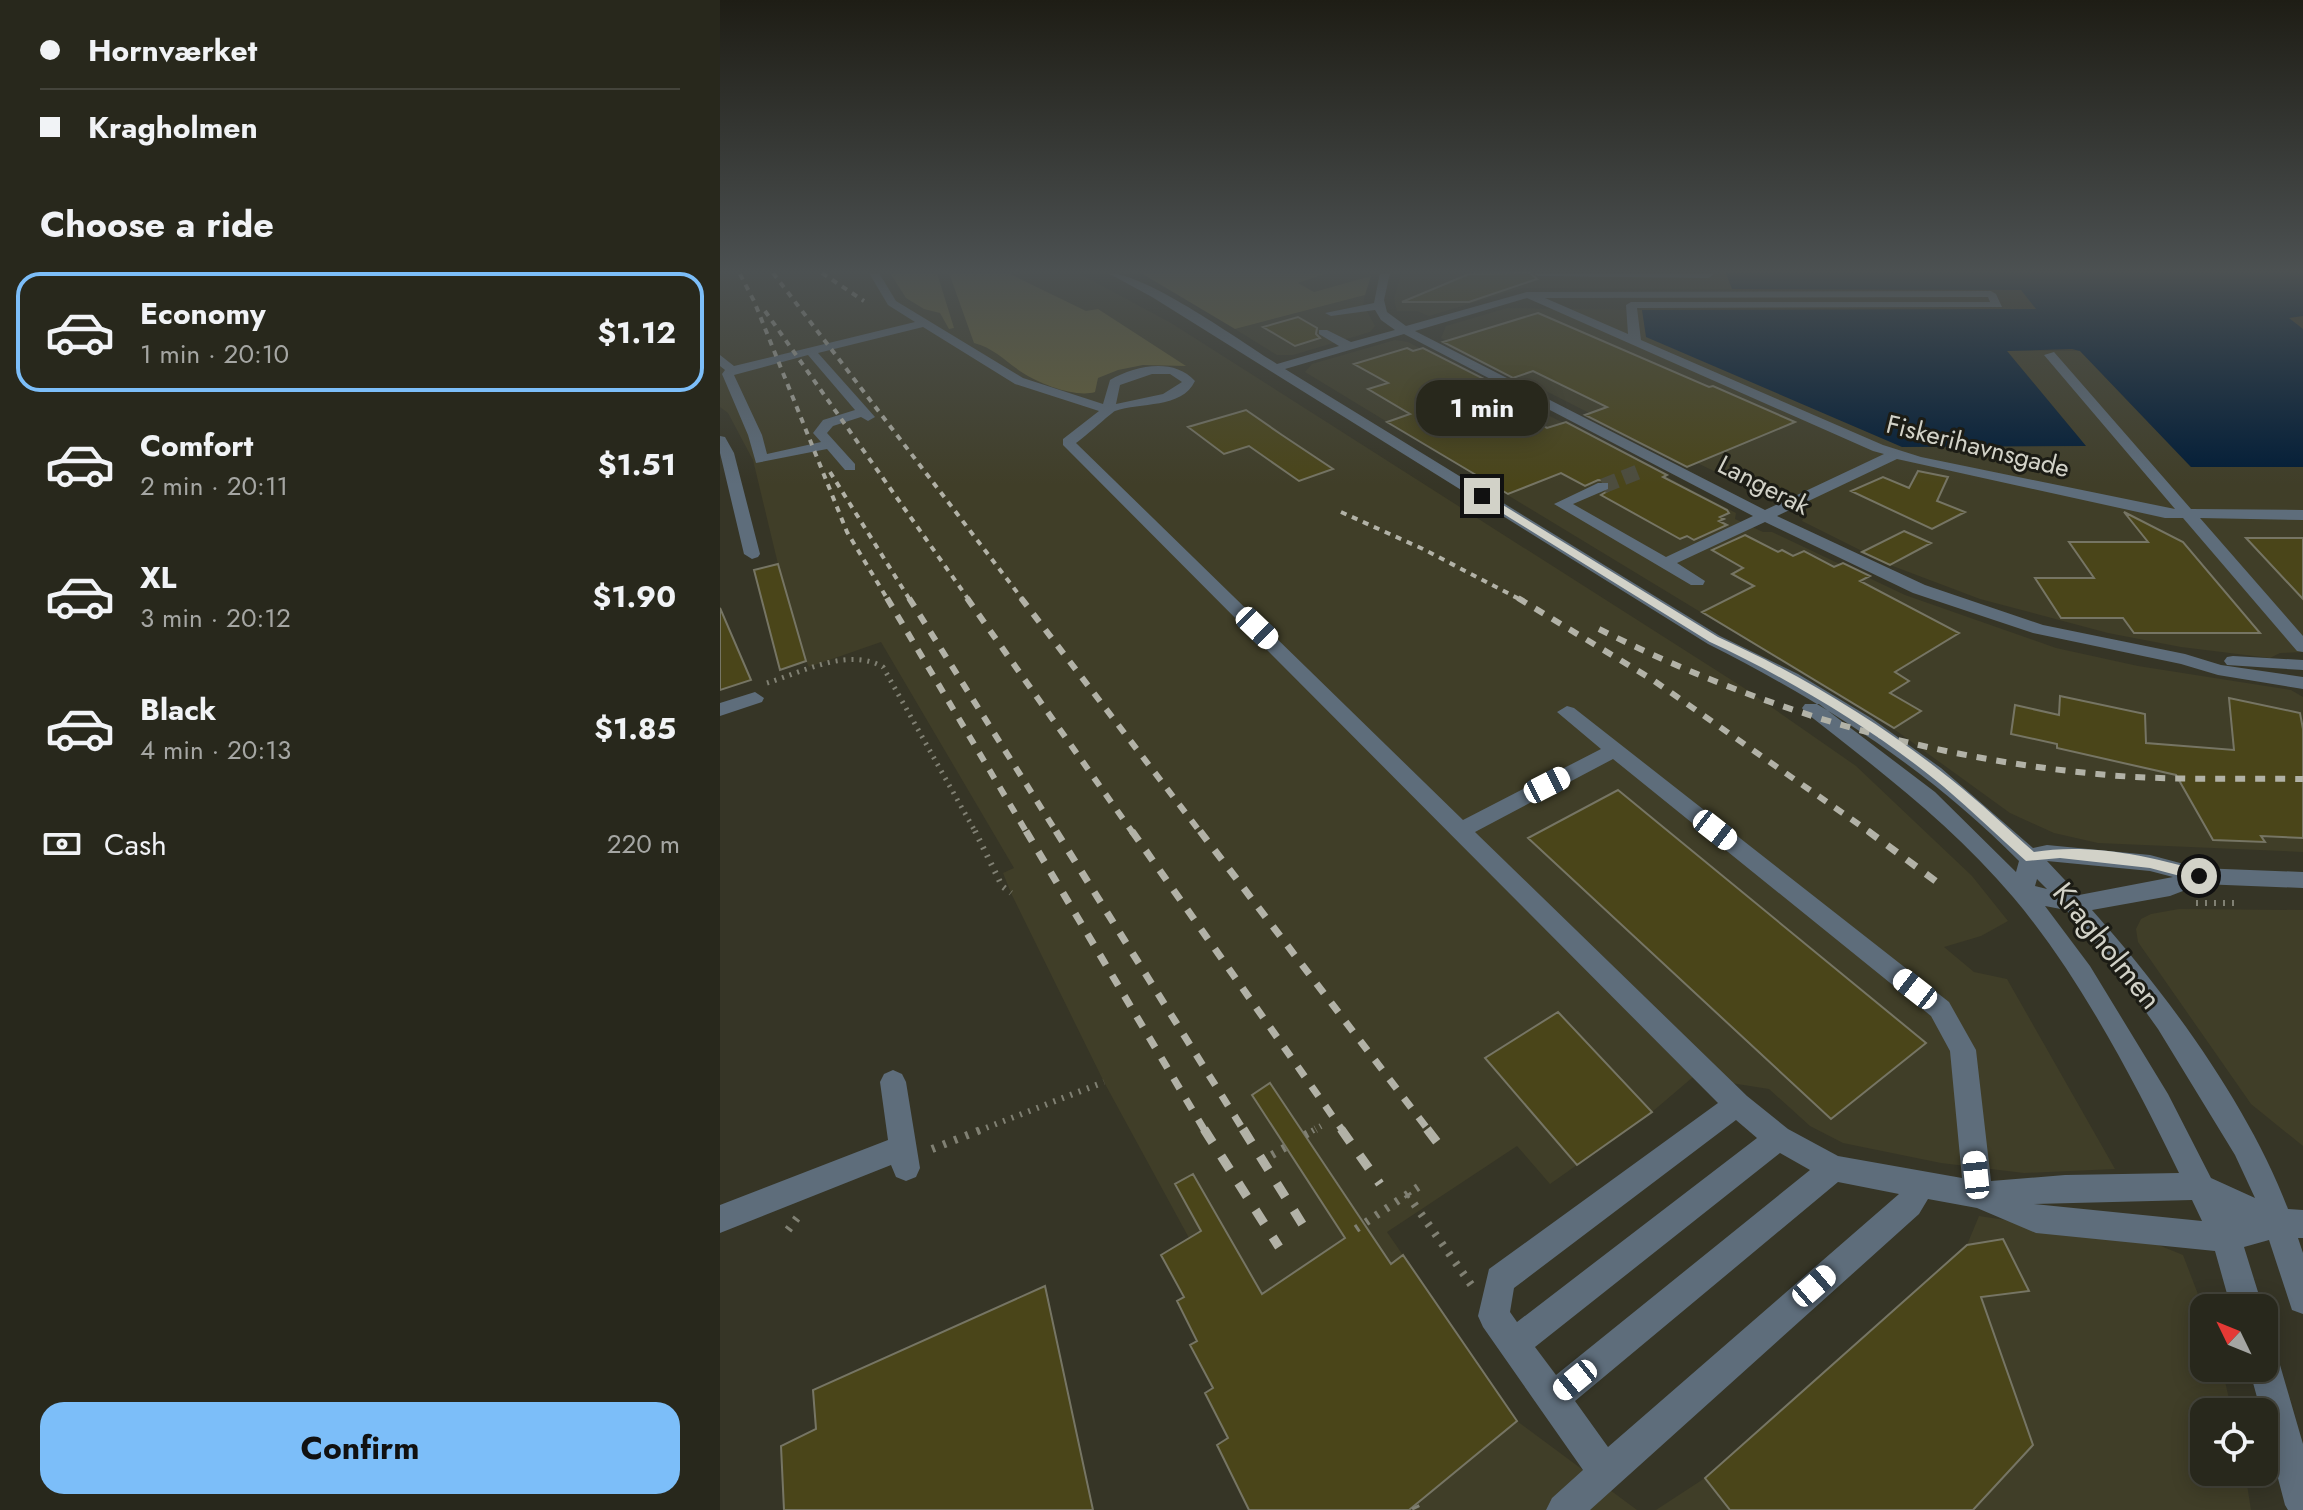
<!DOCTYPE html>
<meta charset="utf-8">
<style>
body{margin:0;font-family:Jost,sans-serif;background:#303025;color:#f1f3f6;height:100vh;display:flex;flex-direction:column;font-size:30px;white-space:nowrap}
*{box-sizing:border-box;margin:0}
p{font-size:26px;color:#a5a6a3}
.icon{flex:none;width:44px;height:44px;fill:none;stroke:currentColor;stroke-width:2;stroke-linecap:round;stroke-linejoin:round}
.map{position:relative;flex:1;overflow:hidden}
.panel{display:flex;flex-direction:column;background:#28281c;width:720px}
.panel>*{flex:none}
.hud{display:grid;align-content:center;height:176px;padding:0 40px;background:#28281c}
.needle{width:52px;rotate:313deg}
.controls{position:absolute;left:1470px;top:1294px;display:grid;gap:16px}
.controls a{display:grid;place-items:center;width:88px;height:88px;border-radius:16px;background:#28281c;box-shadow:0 4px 20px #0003,0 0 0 2px #44443b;font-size:40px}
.end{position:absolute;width:36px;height:36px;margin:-18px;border:10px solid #d2d2c8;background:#111;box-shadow:0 0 0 4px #111}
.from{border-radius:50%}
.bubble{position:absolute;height:56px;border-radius:24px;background:#28281c;box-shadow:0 4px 20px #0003,0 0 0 2px #44443b;font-size:26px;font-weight:700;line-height:56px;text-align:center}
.car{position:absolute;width:24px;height:48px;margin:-24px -12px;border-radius:10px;box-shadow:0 0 6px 2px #0007;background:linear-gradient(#fff 24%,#345 0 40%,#fff 0 76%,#345 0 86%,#fff 0)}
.hud b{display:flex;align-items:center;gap:28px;height:76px;font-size:30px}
.hud b+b{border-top:2px solid #44443b}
.hud i{width:20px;height:20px;background:#f1f3f6}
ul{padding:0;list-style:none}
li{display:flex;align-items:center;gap:24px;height:120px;margin:0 16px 12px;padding:0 24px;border:4px solid transparent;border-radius:24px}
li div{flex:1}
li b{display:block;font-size:30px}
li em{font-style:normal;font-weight:700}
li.current{border-color:#7cbef9}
li>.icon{width:72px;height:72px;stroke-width:1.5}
h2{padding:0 40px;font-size:36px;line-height:96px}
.pay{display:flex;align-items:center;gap:20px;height:88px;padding:0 40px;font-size:30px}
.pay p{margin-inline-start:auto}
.button{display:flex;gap:16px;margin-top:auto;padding:16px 40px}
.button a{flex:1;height:92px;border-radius:24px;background:#7cbef9;color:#111;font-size:32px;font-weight:700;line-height:92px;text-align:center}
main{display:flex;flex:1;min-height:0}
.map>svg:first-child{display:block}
</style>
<main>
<section class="panel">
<div class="hud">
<b><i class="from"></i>Hornværket</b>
<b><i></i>Kragholmen</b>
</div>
<h2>Choose a ride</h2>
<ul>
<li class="current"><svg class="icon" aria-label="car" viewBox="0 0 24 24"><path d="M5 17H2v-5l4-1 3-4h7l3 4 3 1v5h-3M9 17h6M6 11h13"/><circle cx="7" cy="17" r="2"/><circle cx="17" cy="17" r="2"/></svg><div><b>Economy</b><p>1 min · 20:10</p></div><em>$1.12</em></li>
<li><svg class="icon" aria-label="car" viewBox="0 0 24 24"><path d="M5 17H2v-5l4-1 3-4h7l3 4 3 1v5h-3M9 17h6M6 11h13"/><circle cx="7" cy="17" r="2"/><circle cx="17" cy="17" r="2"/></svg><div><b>Comfort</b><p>2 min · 20:11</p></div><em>$1.51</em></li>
<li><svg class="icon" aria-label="car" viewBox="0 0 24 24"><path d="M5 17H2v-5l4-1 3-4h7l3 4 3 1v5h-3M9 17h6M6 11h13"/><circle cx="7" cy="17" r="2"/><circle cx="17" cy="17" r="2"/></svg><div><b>XL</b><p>3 min · 20:12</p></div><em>$1.90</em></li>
<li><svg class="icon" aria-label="car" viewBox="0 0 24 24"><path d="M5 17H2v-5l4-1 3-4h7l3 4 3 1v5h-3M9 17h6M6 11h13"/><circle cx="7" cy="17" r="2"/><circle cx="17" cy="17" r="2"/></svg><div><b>Black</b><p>4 min · 20:13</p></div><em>$1.85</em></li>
</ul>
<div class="pay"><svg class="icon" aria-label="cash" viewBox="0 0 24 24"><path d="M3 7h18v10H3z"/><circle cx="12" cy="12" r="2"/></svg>Cash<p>220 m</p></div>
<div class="button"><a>Confirm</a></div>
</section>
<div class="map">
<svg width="1583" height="1510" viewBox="0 0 1583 1510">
<rect width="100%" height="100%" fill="#363526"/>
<path fill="#403e28" d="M 0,273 L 358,273 L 451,323 L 1024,688 L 1136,766 L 1252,876 L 1288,921 L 1261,936 L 1224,947 L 1254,972 L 1287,979 L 1395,1169 L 1304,1173 L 1221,1163 L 1123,1143 L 1090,1126 L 1049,1089 L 973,1077 L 932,1112 L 830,1184 L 797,1146 L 667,1232 L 797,1421 L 917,1510 L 529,1510 L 497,1445 L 508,1438 L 485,1393 L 492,1388 L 470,1345 L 477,1340 L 457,1301 L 464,1297 L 441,1255 L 469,1238 L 384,1082 L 291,893 L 283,873 L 294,868 L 161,642 L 89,667 L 86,661 L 58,564 L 33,460 L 8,413 L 0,407 Z
M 607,273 L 651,273 L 651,276 L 594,292 L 576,283 Z
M 681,273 L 1006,273 L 1012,289 L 802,288 L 709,316 L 697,311 L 677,311 L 674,299 Z
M 645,295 L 643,304 L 655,326 L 650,332 L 573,355 L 557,355 L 515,329 Z
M 787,308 L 922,310 L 927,337 L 1365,445 L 1287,351 L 1360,351 L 1471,467 L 1583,467 L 1583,652 L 1560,653 L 1550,658 L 1461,647 L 1388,633 L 1260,599 L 1170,565 L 1082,521 L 1085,515 L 938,444 L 895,426 L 721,338 L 726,326 Z
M 675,340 L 688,342 L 1016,513 L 1015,519 L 1043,532 L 1052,532 L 1185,595 L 1336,648 L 1418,666 L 1571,690 L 1583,697 L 1583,852 L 1378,843 L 1334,833 L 1290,813 L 1178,732 L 585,372 L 592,364 Z
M 1459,909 L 1583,910 L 1583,1146 L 1531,1104 L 1418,942 L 1416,929 L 1421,919 L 1431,914 Z
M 1259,1216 L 1431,1242 L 1463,1255 L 1484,1310 L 1484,1368 L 1502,1368 L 1512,1412 L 1484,1412 L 1484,1472 L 1525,1472 L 1531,1510 L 936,1510 L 985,1478 L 1247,1245 Z"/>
<path fill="#615d33" d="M 421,273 L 607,273 L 578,283 L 594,292 L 651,276 L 645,295 L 515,329 Z"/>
<path fill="#666135" d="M 170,273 L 217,273 L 234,328 L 229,329 L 220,313 L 204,309 L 186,298 Z
M 229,273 L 288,273 L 366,311 L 378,309 L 466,366 L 423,365 L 398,370 L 378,378 L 375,392 C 356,398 320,384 303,373 C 286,362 274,348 254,343 Z"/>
<path fill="#001c37" d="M 1006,273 L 1583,273 L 1583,316 L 1569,318 L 1583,329 L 1583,467 L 1471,467 L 1360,351 L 1352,349 L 1287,351 L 1366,446 L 1182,447 L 926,337 L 922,310 L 1316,309 L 1301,290 L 1012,289 Z"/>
<path fill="#4a4519" stroke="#767564" stroke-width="2" d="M 810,273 L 817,279 L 749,302 L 682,302 L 749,274 Z
M 818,313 L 989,387 L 993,386 L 1075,422 L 967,467 L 865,415 L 887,407 L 813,371 L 793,378 L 723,342 Z
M 578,317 L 597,328 L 596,334 L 600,338 L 575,346 L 543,327 Z
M 687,348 L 693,351 L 703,348 L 774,384 L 756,390 L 827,428 L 846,422 L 947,475 L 943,477 L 1007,510 L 1009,513 L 1000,517 L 1004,519 L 999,521 L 1007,525 L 974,540 L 967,536 L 960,539 L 881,495 L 891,489 L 890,481 L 878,480 L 865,486 L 841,473 L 788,494 L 667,422 L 690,414 L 648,389 L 668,383 L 634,364 Z
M 526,410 L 562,435 L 613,469 L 579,481 L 529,446 L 504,454 L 468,427 Z
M 1198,471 L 1228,477 L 1217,501 L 1245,512 L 1212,529 L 1131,491 L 1163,477 L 1189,488 Z
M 1404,512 L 1463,542 L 1540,633 L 1414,633 L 1403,618 L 1341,618 L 1315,578 L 1374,578 L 1349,542 L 1428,542 Z
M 1184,531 L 1211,543 L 1170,565 L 1142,552 Z
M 1025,535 L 1058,552 L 1062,550 L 1073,556 L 1084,551 L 1114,567 L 1123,563 L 1150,576 L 1140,581 L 1239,633 L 1175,672 L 1189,681 L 1170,693 L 1201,711 L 1174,728 L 982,612 L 1034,586 L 1012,574 L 1023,568 L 992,550 Z
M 1526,538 L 1583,538 L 1583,599 Z
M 58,564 L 86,661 L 60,670 L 34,570 Z
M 0,608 L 31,680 L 0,690 Z
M 1340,696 L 1425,714 L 1426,743 L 1514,750 L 1509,698 L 1580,713 L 1583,729 L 1583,838 L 1541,836 L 1545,842 L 1493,840 L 1456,775 L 1337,748 L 1337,744 L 1291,734 L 1295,705 L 1339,715 Z
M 898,790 L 1206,1043 L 1111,1119 L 808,838 Z
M 838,1012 L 932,1112 L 857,1165 L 765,1058 Z
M 550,1083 L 671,1264 L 683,1255 L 797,1421 L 689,1510 L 529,1510 L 497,1445 L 508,1438 L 485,1393 L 493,1388 L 470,1345 L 477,1341 L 457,1301 L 464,1297 L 441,1255 L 481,1231 L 455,1184 L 473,1174 L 542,1294 L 625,1238 L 532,1095 Z
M 1283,1239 L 1309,1291 L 1261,1297 L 1313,1445 L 1253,1510 L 1010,1510 L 985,1478 L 1247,1245 Z
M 325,1286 L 373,1510 L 64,1510 L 61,1446 L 96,1429 L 93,1390 Z"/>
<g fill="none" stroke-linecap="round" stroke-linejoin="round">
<path stroke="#4d4d3e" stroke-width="15" stroke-dasharray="15 7" stroke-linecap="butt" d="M 883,486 L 923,470"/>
<path stroke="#808073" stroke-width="5" stroke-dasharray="2 6" stroke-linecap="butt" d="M 47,683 C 82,672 129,647 163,667 L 256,833"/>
<path stroke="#808073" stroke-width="6" stroke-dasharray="2 7" stroke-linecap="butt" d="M 255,831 L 282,886 L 291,893
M 1476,903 L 1518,903
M 258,1131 L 384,1082
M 592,1131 L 601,1126"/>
<path stroke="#808073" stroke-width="8" stroke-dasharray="3 9" stroke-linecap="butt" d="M 585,1135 L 596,1129
M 212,1149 L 263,1129
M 552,1155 L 566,1147
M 687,1194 L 752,1286
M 636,1229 L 704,1183
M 68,1230 L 77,1218
M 695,1506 L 697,1510"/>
<path fill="#5e6d7b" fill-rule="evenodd" d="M 149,273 L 159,273 L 176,301 L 303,378 L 383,404 L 390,380 C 415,366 453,357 475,381 C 462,409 420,402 395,411 C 391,413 365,437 356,443 L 743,820 L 881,749 L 837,712 L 847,706 L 854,708 L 1229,1002 L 1256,1050 L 1271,1181 L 1345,1175 L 1459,1173 C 1415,1082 1359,975 1293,897 C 1233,826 1159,770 1085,712 L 1082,708 L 1085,704 L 1099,704 L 1215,792 L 1296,872 L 1299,861 C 1208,769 1103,702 988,644 L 432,297 L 388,273 C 426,273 520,341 557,364 L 619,346 L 599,334 L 599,330 L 607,330 L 631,342 L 675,330 L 661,320 L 655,310 L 611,316 L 605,313 L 654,303 L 660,273 L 670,273 L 664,300 L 667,312 L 686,326 L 807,292 L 1271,291 L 1276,294 L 1282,307 L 917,308 L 921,340 L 1163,445 L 1201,457 L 1455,509 L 1324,355 L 1334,352 L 1471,509 L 1583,510 L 1583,520 L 1480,518 L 1583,636 L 1583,652 L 1577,651 L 1463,518 L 1445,518 L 1177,459 L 1057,516 L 1205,585 L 1323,625 L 1465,654 L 1501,665 L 1583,677 L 1583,689 L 1498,675 L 1461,664 L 1313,633 L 1193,593 L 1045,522 L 957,563 L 985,581 L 983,585 L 971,585 L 834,504 L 878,483 L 888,483 L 888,489 L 853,504 L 946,557 L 1033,516 L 684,334 L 565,369 L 1000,636 L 1078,674 L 1151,718 L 1221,768 L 1313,848 L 1327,845 L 1430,855 L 1479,868 L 1583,872 L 1583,888 L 1481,884 L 1450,896 L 1372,910 C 1447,994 1528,1104 1568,1209 L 1583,1210 L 1583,1238 L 1578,1238 L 1583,1253 L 1583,1314 L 1572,1310 L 1549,1240 L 1524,1247 L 1543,1308 L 1511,1308 L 1495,1251 L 1316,1233 L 1257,1208 L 1208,1199 L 1199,1214 L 870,1510 L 826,1510 L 832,1498 L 863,1470 L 763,1327 L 758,1316 L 769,1269 L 998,1103 L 343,445 L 343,439 L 379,411 L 295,384 L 203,327 L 98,353 L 155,417 L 148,421 L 141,417 L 113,426 L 107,433 L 135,464 L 135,470 L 125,470 L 107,449 L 36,463 L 28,435 L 2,374 L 5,370 L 0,366 L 0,355 L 14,366 L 195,322 L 168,305 ZM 1268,297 L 1270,302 L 911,302 L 906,305 L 908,334 L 825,298 ZM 807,298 L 1153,451 L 1164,454 L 1045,510 L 695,331 ZM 88,355 L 135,410 L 103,420 L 93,433 L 101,442 L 47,454 L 42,435 L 14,375 ZM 432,374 L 450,374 L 462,382 L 443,394 L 396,404 L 400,385 ZM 893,759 L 1211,1016 L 1230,1051 L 1242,1178 L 1118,1156 L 1068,1129 L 1027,1096 L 755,832 ZM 1327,861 L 1430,871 L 1453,877 L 1359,895 ZM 1317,879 L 1327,889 L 1315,886 ZM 1325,906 L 1346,910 L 1388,959 L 1438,1029 L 1515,1155 L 1535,1198 L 1491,1178 L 1448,1094 L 1370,966 ZM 1016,1120 L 1037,1138 L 797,1322 L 790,1312 L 794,1288 ZM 1060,1153 L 1090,1170 L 836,1375 L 815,1347 ZM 1118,1182 L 1179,1194 L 888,1447 L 855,1401 ZM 1472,1200 L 1482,1221 L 1314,1204 Z
M 813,273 L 992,273 L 993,275 L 988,278 L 818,276 Z
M 0,436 L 5,437 L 14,453 L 40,554 L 38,557 L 32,559 L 24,554 L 0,453 Z
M 1513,656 L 1583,660 L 1583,670 L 1507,665 L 1504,661 L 1507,657 Z
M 35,692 L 44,698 L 42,702 L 0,716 L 0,703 Z
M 173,1070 L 182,1074 L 186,1082 L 200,1168 L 196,1177 L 186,1181 L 176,1177 L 171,1165 L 0,1233 L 0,1205 L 168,1140 L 160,1082 L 164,1074 Z
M 1544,1349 L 1555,1354 L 1560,1365 L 1583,1444 L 1583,1510 L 1568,1510 L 1565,1505 L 1544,1425 L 1544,1412 L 1541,1412 L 1529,1368 L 1544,1368 Z"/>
<path stroke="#b2b2a7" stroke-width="4" stroke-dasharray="6 6" stroke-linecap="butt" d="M 53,273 L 303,600
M 102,273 L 144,301
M 20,274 L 34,301 L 127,532 L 168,600
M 45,311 L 249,600
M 110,472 L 190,600
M 621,512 L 703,549 L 801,600"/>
<path stroke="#b2b2a7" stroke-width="6" stroke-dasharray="10 10" stroke-linecap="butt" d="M 167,598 L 307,833
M 189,598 L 337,833
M 247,598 L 413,833
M 301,598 L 481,833
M 798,598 L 933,680 L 1151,833
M 879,629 C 1036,708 1202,757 1377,774 C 1445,781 1514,778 1583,779"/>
<path stroke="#b2b2a7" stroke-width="7" stroke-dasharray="12 12" stroke-linecap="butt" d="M 306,831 L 485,1131
M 336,831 L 524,1131
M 412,831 L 623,1131
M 480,831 L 709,1131
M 1148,831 L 1221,885"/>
<path stroke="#b2b2a7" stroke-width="9" stroke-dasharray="16 16" stroke-linecap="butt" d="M 484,1129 L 559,1247
M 523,1129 L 586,1230
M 621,1129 L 660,1184
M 707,1129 L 717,1142"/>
</g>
<linearGradient id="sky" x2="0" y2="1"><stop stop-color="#1e1d15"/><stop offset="0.56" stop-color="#4c5152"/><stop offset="1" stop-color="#4c5152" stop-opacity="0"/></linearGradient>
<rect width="1583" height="485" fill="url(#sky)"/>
<path fill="#d2d2c8" d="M 758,494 L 765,494 L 998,637 C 1080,674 1161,723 1232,780 C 1260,802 1287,828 1314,852 C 1369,843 1431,856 1484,872 L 1486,876 L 1479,881 L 1430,868 L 1340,858 L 1306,861 C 1279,837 1252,811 1224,787 C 1158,732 1068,678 990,642 L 758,498 Z"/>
<g text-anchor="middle" stroke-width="6" stroke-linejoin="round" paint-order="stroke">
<g font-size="26" fill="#d2d2c8" stroke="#1c1c15">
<text transform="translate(1258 446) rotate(14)" y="9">Fiskerihavnsgade</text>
<text transform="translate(1044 485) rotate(27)" y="9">Langerak</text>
</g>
<g font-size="30" fill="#d2d2c8" stroke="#1c1c15">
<text transform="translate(1387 946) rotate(51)" y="10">Kragholmen</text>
</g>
</g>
</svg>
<div class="controls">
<a><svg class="needle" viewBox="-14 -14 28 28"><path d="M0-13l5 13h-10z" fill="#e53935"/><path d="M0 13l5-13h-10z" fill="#a5a6a3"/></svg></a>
<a><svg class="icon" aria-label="locate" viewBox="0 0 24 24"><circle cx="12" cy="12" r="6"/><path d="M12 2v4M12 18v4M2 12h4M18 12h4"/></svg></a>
</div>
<i class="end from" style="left:1479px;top:876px"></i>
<i class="end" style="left:762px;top:496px"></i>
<div class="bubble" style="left:696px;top:380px;width:132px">1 min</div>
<i class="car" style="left:537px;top:628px;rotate:134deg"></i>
<i class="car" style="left:827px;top:785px;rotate:63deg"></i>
<i class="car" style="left:995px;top:830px;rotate:128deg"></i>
<i class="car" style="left:1195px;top:989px;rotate:308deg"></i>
<i class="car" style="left:1256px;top:1175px;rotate:354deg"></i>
<i class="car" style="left:1094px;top:1286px;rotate:49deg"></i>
<i class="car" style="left:855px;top:1380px;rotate:231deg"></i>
</div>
</main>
